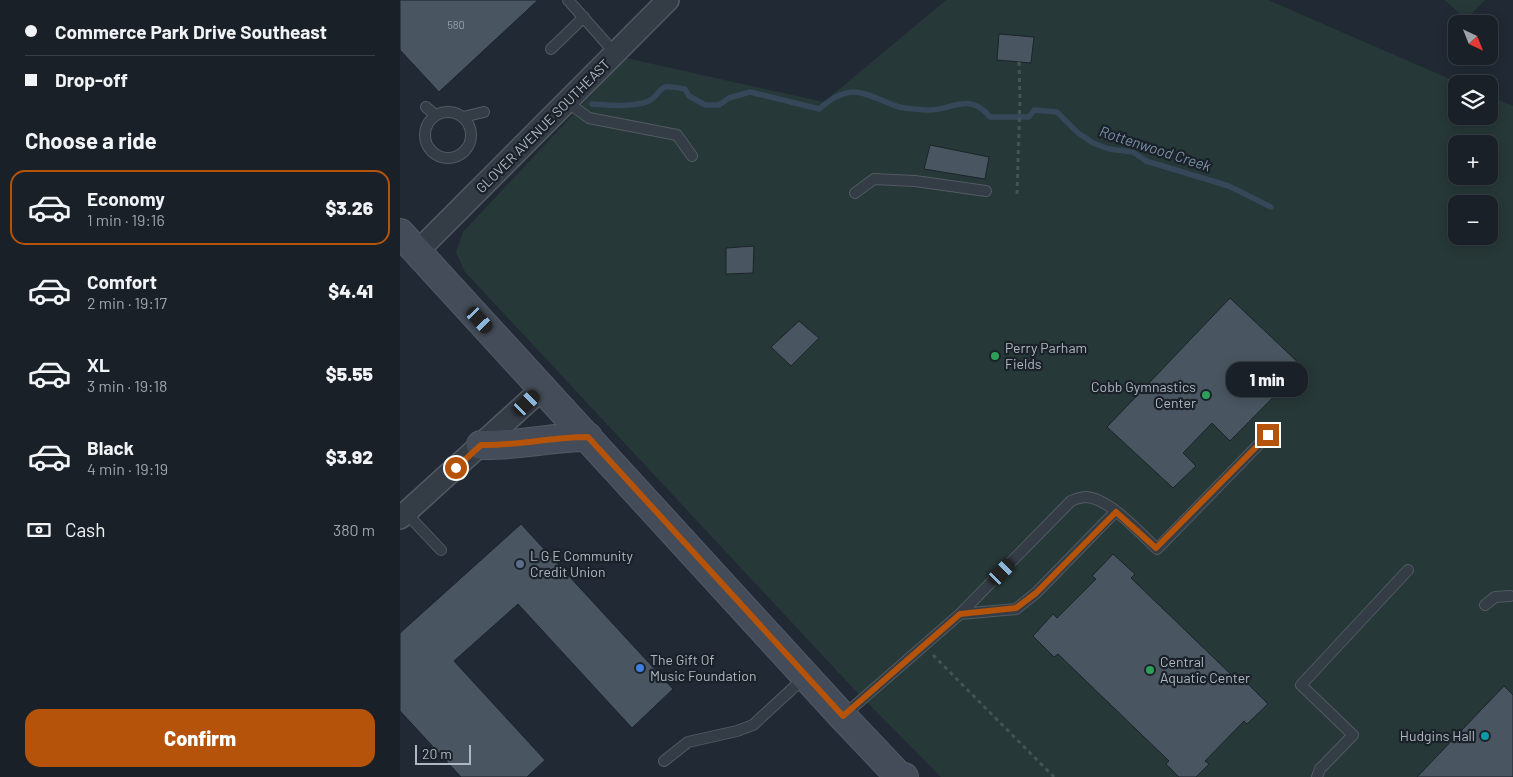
<!DOCTYPE html>
<meta charset="utf-8">
<style>
body{margin:0;font-family:Barlow,sans-serif;background:#22282f;color:#f1f3f6;height:100vh;display:flex;flex-direction:column;font-size:19px;white-space:nowrap}
*{box-sizing:border-box;margin:0}
p{font-size:16px;color:#9fa3a7}
.icon{flex:none;width:28px;height:28px;fill:none;stroke:currentColor;stroke-width:2;stroke-linecap:round;stroke-linejoin:round}
.map{position:relative;flex:1;overflow:hidden}
.sheet{display:flex;flex-direction:column;background:#192027;width:400px}
.sheet>*{flex:none}
.guide{display:grid;align-content:center;height:110px;padding:0 25px;background:#192027}
.needle{width:32px;rotate:137deg}
.controls{position:absolute;left:1048px;top:15px;display:grid;gap:10px}
.controls a{display:grid;place-items:center;width:50px;height:50px;border-radius:10px;background:#192027;box-shadow:0 2px 12px #0003,0 0 0 1px #373e44;font-size:25px}
.scale{position:absolute;left:15px;bottom:12px;width:56px;box-sizing:border-box;padding-left:5px;border:2px solid #aeb7c2;border-top:0;font-size:14px;line-height:18px;white-space:nowrap;color:#aeb7c2;-webkit-text-stroke:4px #1a2129;paint-order:stroke}
.end{position:absolute;width:22px;height:22px;margin:-11px;border:6px solid #b45309;background:#fff;box-shadow:0 0 0 2px #fff}
.from{border-radius:50%}
.bubble{position:absolute;height:35px;border-radius:15px;background:#192027;box-shadow:0 2px 12px #0003,0 0 0 1px #373e44;font-size:16px;font-weight:800;line-height:35px;text-align:center}
.car{position:absolute;width:15px;height:30px;margin:-15px -8px;border-radius:6px;box-shadow:0 0 4px 1px #0007;background:linear-gradient(#222 24%,#8ab4d8 0 40%,#222 0 76%,#8ab4d8 0 86%,#222 0)}
.guide b{display:flex;align-items:center;gap:18px;height:48px;font-size:19px}
.guide b+b{border-top:1px solid #373e44}
.guide i{width:12px;height:12px;background:#f1f3f6}
ul{padding:0;list-style:none}
li{display:flex;align-items:center;gap:15px;height:75px;margin:0 10px 8px;padding:0 15px;border:2px solid transparent;border-radius:15px}
li div{flex:1}
li b{display:block;font-size:19px}
li em{font-style:normal;font-weight:800}
li.active{border-color:#b45309}
li>.icon{width:45px;height:45px;stroke-width:1.5}
h2{padding:0 25px;font-size:22px;line-height:60px}
.pay{display:flex;align-items:center;gap:12px;height:55px;padding:0 25px;font-size:19px}
.pay p{margin-inline-start:auto}
.button{display:flex;gap:10px;margin-top:auto;padding:10px 25px}
.button a{flex:1;height:58px;border-radius:15px;background:#b45309;color:#fff;font-size:20px;font-weight:800;line-height:58px;text-align:center}
main{display:flex;flex:1;min-height:0}
.map>svg:first-child{display:block}
</style>
<main>
<section class="sheet">
<div class="guide">
<b><i class="from"></i>Commerce Park Drive Southeast</b>
<b><i></i>Drop-off</b>
</div>
<h2>Choose a ride</h2>
<ul>
<li class="active"><svg class="icon" aria-label="car" viewBox="0 0 24 24"><path d="M5 17H2v-5l4-1 3-4h7l3 4 3 1v5h-3M9 17h6M6 11h13"/><circle cx="7" cy="17" r="2"/><circle cx="17" cy="17" r="2"/></svg><div><b>Economy</b><p>1 min · 19:16</p></div><em>$3.26</em></li>
<li><svg class="icon" aria-label="car" viewBox="0 0 24 24"><path d="M5 17H2v-5l4-1 3-4h7l3 4 3 1v5h-3M9 17h6M6 11h13"/><circle cx="7" cy="17" r="2"/><circle cx="17" cy="17" r="2"/></svg><div><b>Comfort</b><p>2 min · 19:17</p></div><em>$4.41</em></li>
<li><svg class="icon" aria-label="car" viewBox="0 0 24 24"><path d="M5 17H2v-5l4-1 3-4h7l3 4 3 1v5h-3M9 17h6M6 11h13"/><circle cx="7" cy="17" r="2"/><circle cx="17" cy="17" r="2"/></svg><div><b>XL</b><p>3 min · 19:18</p></div><em>$5.55</em></li>
<li><svg class="icon" aria-label="car" viewBox="0 0 24 24"><path d="M5 17H2v-5l4-1 3-4h7l3 4 3 1v5h-3M9 17h6M6 11h13"/><circle cx="7" cy="17" r="2"/><circle cx="17" cy="17" r="2"/></svg><div><b>Black</b><p>4 min · 19:19</p></div><em>$3.92</em></li>
</ul>
<div class="pay"><svg class="icon" aria-label="cash" viewBox="0 0 24 24"><path d="M3 7h18v10H3z"/><circle cx="12" cy="12" r="2"/></svg>Cash<p>380 m</p></div>
<div class="button"><a>Confirm</a></div>
</section>
<div class="map">
<svg width="1113" height="777" viewBox="0 0 1113 777">
<rect width="100%" height="100%" fill="#212a34"/>
<path fill="#263837" fill-rule="evenodd" d="M 546,0 L 868,0 L 1061,84 L 1056,84 L 1056,116 L 1089,116 L 1089,96 L 1113,106 L 1113,777 L 541,777 L 451,686 L 65,272 L 56,252 L 63,232 L 226,58 L 424,102 ZM 1056,144 L 1089,144 L 1089,176 L 1056,176 ZM 1056,204 L 1089,204 L 1089,236 L 1056,236 Z
M 1045,0 L 1085,0 L 1066,20 Z"/>
<g fill="none" stroke-linecap="round" stroke-linejoin="round">
<path stroke="#36475a" stroke-width="5.5" d="M 192,104 C 209,105 226,107 243,103 C 257,100 257,90 265,87 C 271,86 279,88 285,89 L 289,96 L 305,105 L 319,105 L 329,98 L 350,92 L 419,109 C 430,100 437,94 452,92 C 465,91 486,103 499,107 C 508,109 518,109 526,110 C 550,112 569,90 590,117 L 629,117 L 634,110 L 657,112 L 678,133 L 693,143 L 709,149 L 733,152 L 746,161 L 829,186 L 871,207"/>
</g>
<path fill="#495560" stroke="#1c232b" d="M 0,0 L 138,0 L 39,92 L 0,50 Z
M 599,34 L 634,37 L 631,63 L 597,60 Z
M 530,145 L 589,157 L 585,179 L 524,169 Z
M 354,246 L 353,273 L 326,274 L 326,248 Z
M 830,298 L 903,367 L 830,441 L 812,423 L 783,453 L 796,466 L 773,488 L 707,427 Z
M 399,321 L 419,338 L 391,366 L 371,347 Z
M 121,524 L 273,689 L 232,728 L 118,604 L 54,661 L 145,760 L 127,777 L 61,777 L 0,711 L 0,633 Z
M 713,554 L 735,574 L 731,578 L 842,685 L 846,682 L 868,704 L 847,724 L 844,721 L 805,761 L 809,764 L 796,777 L 779,777 L 766,764 L 769,761 L 658,654 L 654,657 L 633,636 L 653,614 L 657,618 L 696,579 L 692,576 Z
M 1104,686 L 1113,695 L 1113,777 L 1017,777 Z"/>
<g fill="none" stroke-linecap="round" stroke-linejoin="round">
<g stroke="#525a63" stroke-width="12">
<path id="lane" d="M 168,0 L 215,53
M 151,49 L 184,17
M 167,102 L 189,118 L 277,135 L 292,156
M 26,107 L 35,115
M25 135a23 23 0 1 1 46 0a23 23 0 1 1-46 0Z
M 63,117 L 84,112
M 455,193 L 474,179 L 515,181 L 586,191
M 6,513 L 41,550
M 1085,605 L 1095,597 L 1110,596
M 560,614 L 616,609 L 636,593 L 716,511
M 443,716 L 560,614 L 671,501 C 676,499 680,497 686,497 C 709,498 740,533 757,549 L 868,435
M 264,761 L 288,742 L 337,731 L 353,725 L 405,677
M 917,777 L 920,769 L 953,735 L 901,685 L 1008,570"/>
</g>
<g stroke="#525a63" stroke-width="24">
<path id="street" d="M 17,252 L 268,0
M 0,518 L 143,388"/>
</g>
<g stroke="#525a63" stroke-width="30">
<path id="secondary" d="M 0,233 L 443,717 L 498,775 L 504,777
M 81,445 C 117,446 152,437 188,437"/>
</g>
<path stroke="#425455" stroke-width="3" stroke-dasharray="4 4" stroke-linecap="butt" d="M 617,194 L 620,99 L 619,62
M 533,655 L 654,777"/>
<use href="#lane" stroke="#343c45" stroke-width="10"/>
<use href="#street" stroke="#343c45" stroke-width="21"/>
<use href="#secondary" stroke="#434c58" stroke-width="28"/>
</g>
<g fill="none" stroke-linecap="round" stroke-linejoin="round">
<path stroke="#b45309" stroke-width="6" d="M 56,468 L 81,445 C 117,446 152,437 188,437 L 443,716 L 560,614 L 616,608 L 636,593 L 716,512 L 756,548 L 868,435"/>
</g>
<g fill="#2e9e5b" stroke="#1a2129" stroke-width="2">
<circle cx="595" cy="356" r="5"/>
<circle cx="806" cy="395" r="5"/>
<circle cx="750" cy="670" r="5"/>
</g>
<circle fill="#5c6f8a" stroke="#1a2129" stroke-width="2" cx="120" cy="564" r="5"/>
<circle fill="#3f7fe0" stroke="#1a2129" stroke-width="2" cx="240" cy="668" r="5"/>
<circle fill="#0f9aa8" stroke="#1a2129" stroke-width="2" cx="1085" cy="736" r="5"/>
<g text-anchor="middle" stroke-width="4.5" stroke-linejoin="round" paint-order="stroke">
<g font-size="11" fill="#959eaa">
<text x="56" y="29">580</text>
</g>
<g font-size="14" fill="#aeb7c2" stroke="#1a2129">
<text transform="translate(143 126) rotate(-45)" y="5">GLOVER AVENUE SOUTHEAST</text>
</g>
<g font-size="14" fill="#aeb7c2" stroke="#1a2129" text-anchor="start">
<text x="605" y="353">Perry Parham<tspan x="605" dy="16">Fields</tspan></text>
<text x="796" y="392" text-anchor="end">Cobb Gymnastics<tspan x="796" dy="16">Center</tspan></text>
<text x="130" y="561">L G E Community<tspan x="130" dy="16">Credit Union</tspan></text>
<text x="250" y="665">The Gift Of<tspan x="250" dy="16">Music Foundation</tspan></text>
<text x="760" y="667">Central<tspan x="760" dy="16">Aquatic Center</tspan></text>
<text x="1075" y="741" text-anchor="end">Hudgins Hall</text>
</g>
<g font-size="15" font-style="italic" fill="#798fa8" stroke="#1a2129">
<text transform="translate(755 149) rotate(18)" y="5">Rottenwood Creek</text>
</g>
</g>
</svg>
<div class="controls">
<a><svg class="needle" viewBox="-14 -14 28 28"><path d="M0-13l5 13h-10z" fill="#e53935"/><path d="M0 13l5-13h-10z" fill="#9fa3a7"/></svg></a>
<a><svg class="icon" aria-label="layers" viewBox="0 0 24 24"><path d="M12 4l9 5-9 5-9-5zM3 14l9 5 9-5"/></svg></a>
<a>+</a>
<a>−</a>
</div>
<div class="scale">20 m</div>
<i class="end from" style="left:56px;top:468px"></i>
<i class="end" style="left:868px;top:435px"></i>
<div class="bubble" style="left:826px;top:362px;width:82px">1 min</div>
<i class="car" style="left:80px;top:320px;rotate:137deg"></i>
<i class="car" style="left:127px;top:403px;rotate:46deg"></i>
<i class="car" style="left:602px;top:572px;rotate:44deg"></i>
</div>
</main>
